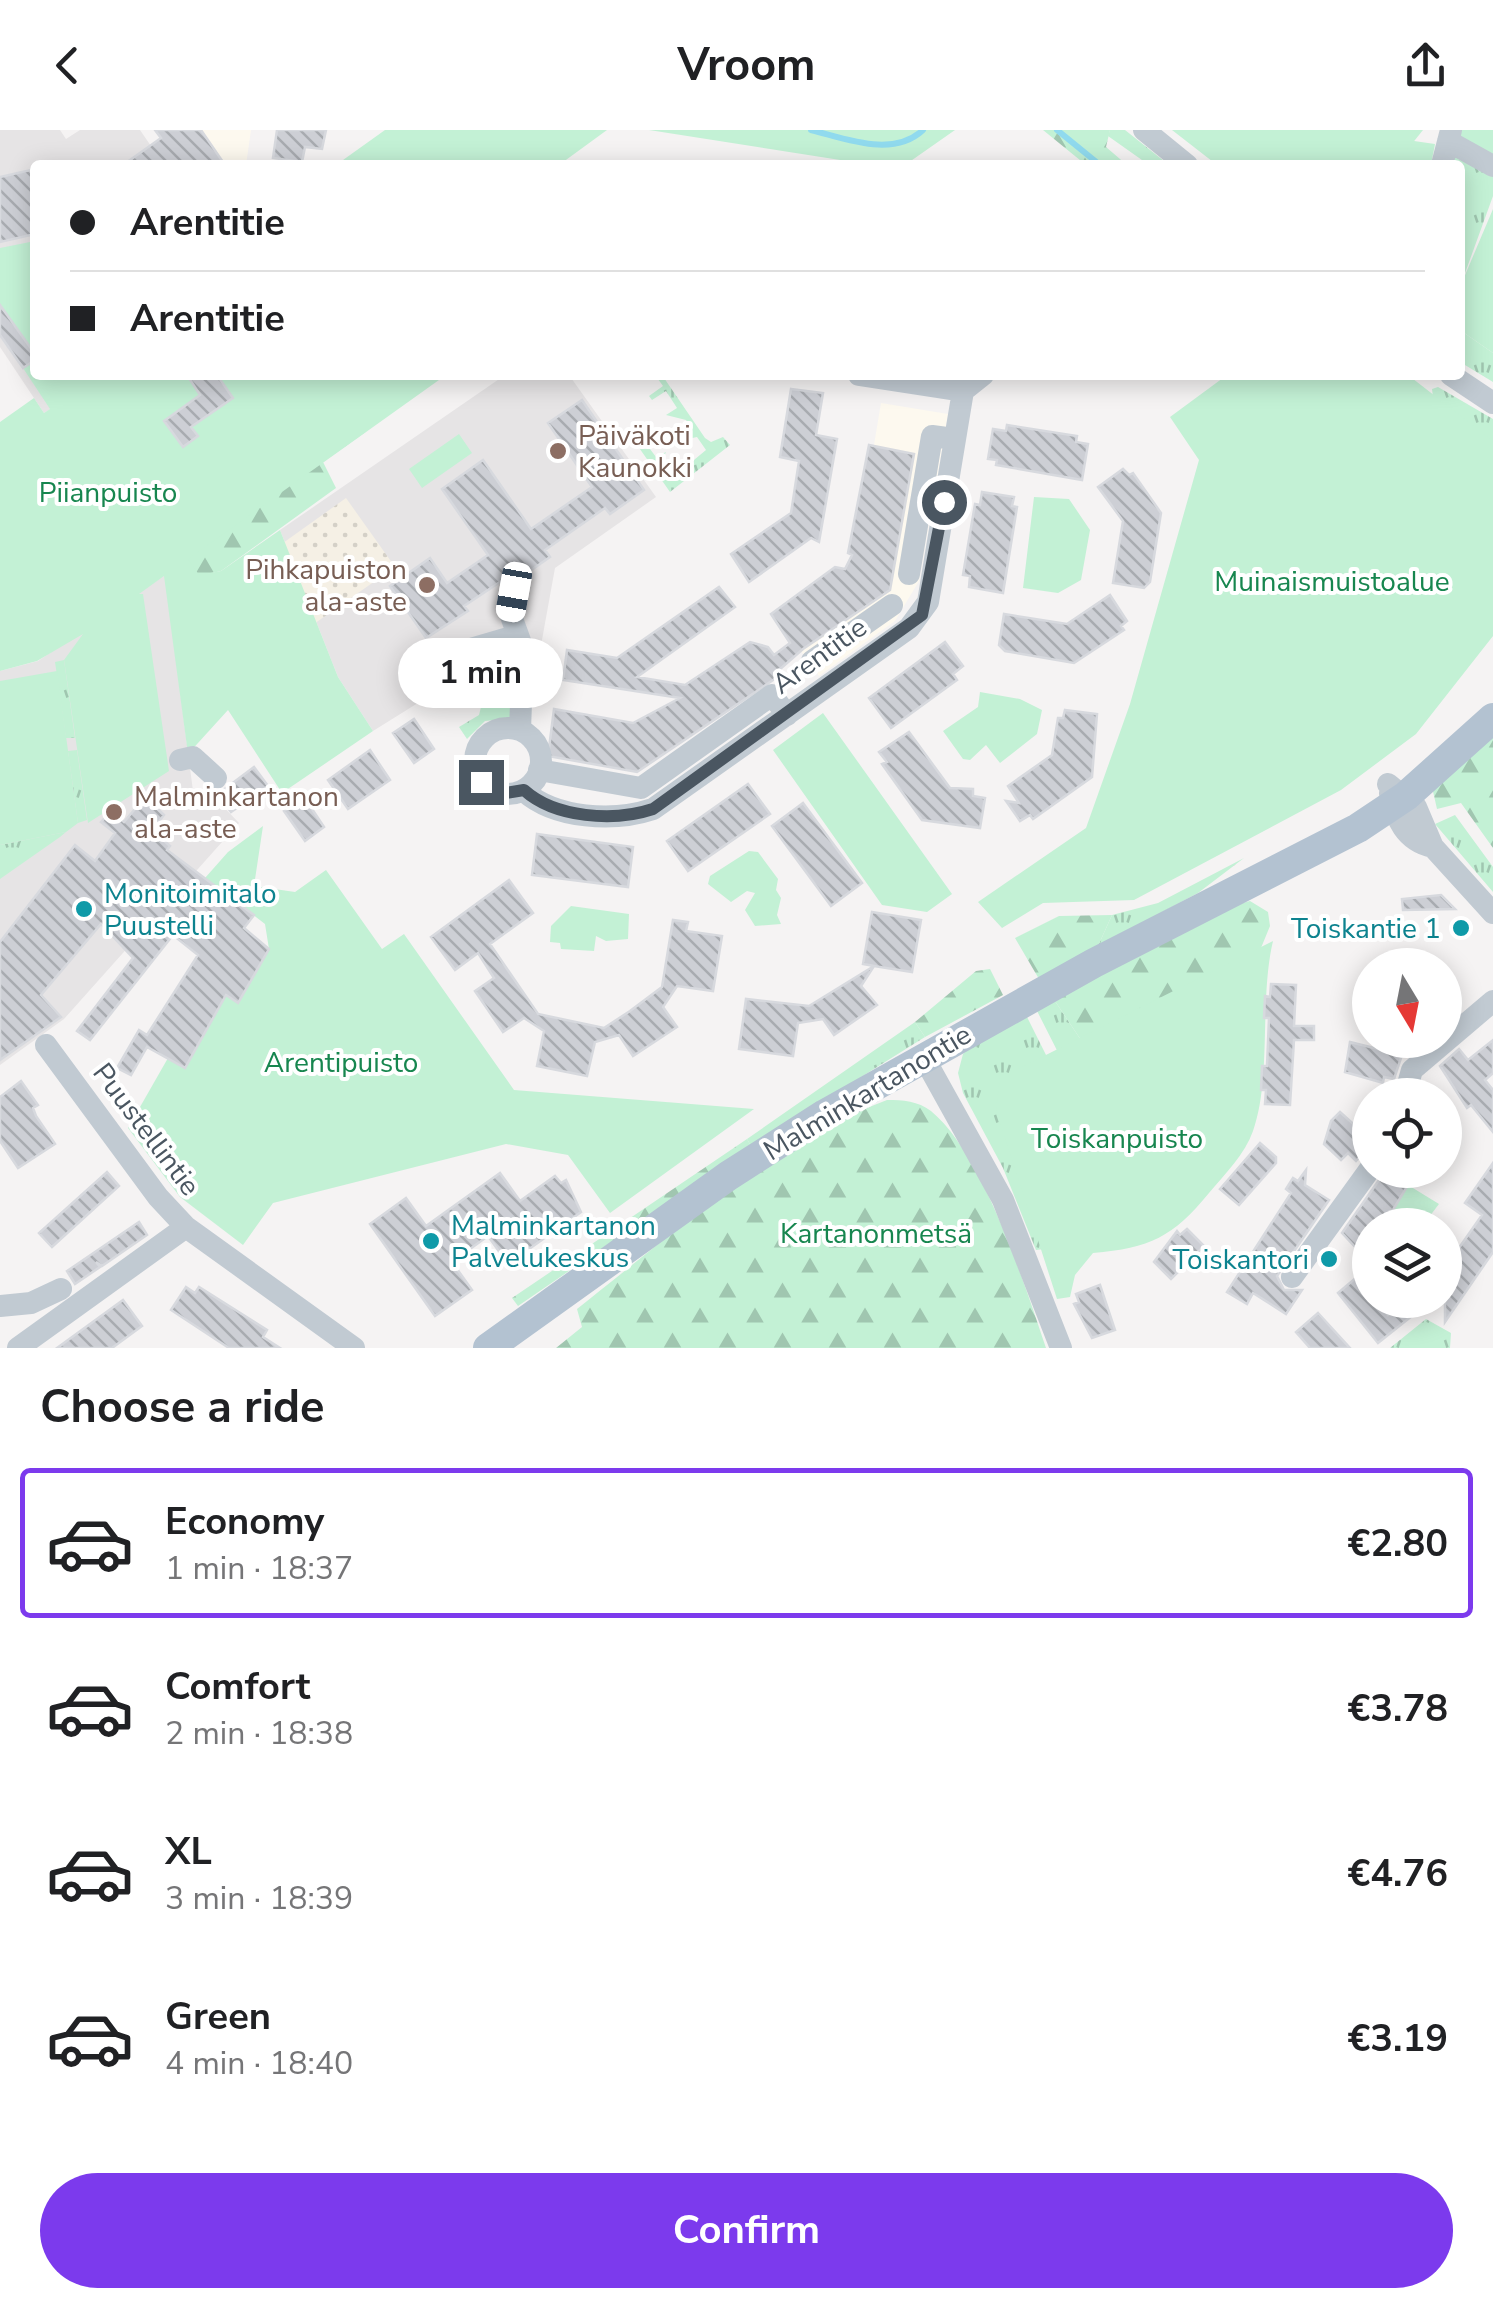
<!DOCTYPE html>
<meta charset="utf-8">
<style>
body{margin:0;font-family:"Nunito Sans",sans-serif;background:#f6f6f6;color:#202124;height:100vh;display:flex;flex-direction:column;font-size:38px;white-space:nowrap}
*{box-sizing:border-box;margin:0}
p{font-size:32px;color:#757577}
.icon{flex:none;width:55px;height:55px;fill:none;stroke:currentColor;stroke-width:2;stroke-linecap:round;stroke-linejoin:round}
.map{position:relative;height:1218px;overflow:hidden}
.sheet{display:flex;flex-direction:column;background:#fff;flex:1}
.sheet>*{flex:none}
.hud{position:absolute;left:30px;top:30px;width:1435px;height:220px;border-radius:10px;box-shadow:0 5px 25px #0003;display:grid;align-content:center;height:220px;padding:0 40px;background:#fff}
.needle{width:65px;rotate:170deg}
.tools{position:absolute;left:1352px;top:818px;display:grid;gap:20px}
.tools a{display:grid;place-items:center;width:110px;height:110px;border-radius:50%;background:#fff;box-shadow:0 5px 25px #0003;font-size:50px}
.end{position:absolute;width:45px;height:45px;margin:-22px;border:12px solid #4a5661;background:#fff;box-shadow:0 0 0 5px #fff}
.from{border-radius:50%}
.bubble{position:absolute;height:70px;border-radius:35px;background:#fff;box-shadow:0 5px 25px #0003;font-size:32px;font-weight:700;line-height:70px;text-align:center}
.car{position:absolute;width:30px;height:60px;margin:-30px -15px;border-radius:12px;box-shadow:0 0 8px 2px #0007;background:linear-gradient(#fff 24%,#345 0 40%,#fff 0 76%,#345 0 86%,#fff 0)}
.hud b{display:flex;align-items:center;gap:35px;height:95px;font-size:38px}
.hud b+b{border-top:2px solid #e0e0e0}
.hud i{width:25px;height:25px;background:#202124}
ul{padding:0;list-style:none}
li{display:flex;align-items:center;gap:30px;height:150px;margin:0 20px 15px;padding:0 20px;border:5px solid transparent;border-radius:10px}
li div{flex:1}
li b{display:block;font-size:38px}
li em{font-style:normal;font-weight:700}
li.selected{border-color:#7c3aed}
li>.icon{width:90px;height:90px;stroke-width:1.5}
h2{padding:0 40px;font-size:45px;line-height:120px}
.cta{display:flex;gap:20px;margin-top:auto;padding:20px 40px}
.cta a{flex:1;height:115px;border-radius:60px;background:#7c3aed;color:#fff;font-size:40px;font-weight:700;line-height:115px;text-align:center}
header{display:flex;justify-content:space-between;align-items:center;height:130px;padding:0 40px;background:#fff;font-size:45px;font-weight:700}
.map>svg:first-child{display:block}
</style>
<header><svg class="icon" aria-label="back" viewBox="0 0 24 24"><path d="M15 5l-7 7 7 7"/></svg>Vroom<svg class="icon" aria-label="share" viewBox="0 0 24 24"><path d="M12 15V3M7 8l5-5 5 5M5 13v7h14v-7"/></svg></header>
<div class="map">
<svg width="1493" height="1218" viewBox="0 0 1493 1218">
<defs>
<pattern id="grass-tufts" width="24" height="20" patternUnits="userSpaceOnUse" patternTransform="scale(2.5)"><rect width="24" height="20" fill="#c3f1d5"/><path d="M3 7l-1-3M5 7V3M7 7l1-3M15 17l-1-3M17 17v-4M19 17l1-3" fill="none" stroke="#a0c6b0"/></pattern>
<pattern id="forest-firs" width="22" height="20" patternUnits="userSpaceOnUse" patternTransform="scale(2.5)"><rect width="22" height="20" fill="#c3f1d5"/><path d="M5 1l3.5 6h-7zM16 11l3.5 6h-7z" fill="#a0c6b0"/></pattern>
<pattern id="sand-dots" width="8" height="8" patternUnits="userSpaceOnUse" patternTransform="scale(2.5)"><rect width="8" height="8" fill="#f5f0e5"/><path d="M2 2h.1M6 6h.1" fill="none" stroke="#d4d0c7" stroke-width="1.8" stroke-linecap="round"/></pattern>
<pattern id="building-back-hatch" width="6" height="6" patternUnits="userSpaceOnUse" patternTransform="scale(2.5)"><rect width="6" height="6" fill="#cdcfd5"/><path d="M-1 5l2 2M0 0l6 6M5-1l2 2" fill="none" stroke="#a8abb0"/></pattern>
</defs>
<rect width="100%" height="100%" fill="#f5f3f3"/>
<path fill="#fdf9ef" d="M 155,0 L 251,0 L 246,35 L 180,35 Z
M 881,273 L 948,284 L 919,451 L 895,491 L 819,546 L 780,492 L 853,441 Z"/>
<path fill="#e6e4e5" d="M 0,0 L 60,0 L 66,9 L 80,0 L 140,0 L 164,35 L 35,35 L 35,245 L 62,272 L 44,283 L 0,217 Z
M 505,245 L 569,245 L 656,367 L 555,438 L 534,554 L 458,548 L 373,601 L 338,547 L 280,400 Z
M 165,445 L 193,661 L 217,670 L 239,693 L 64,889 L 0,935 L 0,541 L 38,531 Z"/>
<path fill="url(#grass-tufts)" d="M 1110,0 L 1125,0 L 1169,35 L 1149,35 L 1108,6 Z
M 1461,0 L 1493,0 L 1493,66 L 1460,157 L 1460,35 L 1452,35 Z
M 1414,11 L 1435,14 L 1431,35 L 1299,35 Z
M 1460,200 L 1493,223 L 1493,252 L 1460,232 Z
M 655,245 L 662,245 L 705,308 L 711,312 L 723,307 L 730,315 L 670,362 L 635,312 L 653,299 L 644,311 L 656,327 L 666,322 L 659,336 L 671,349 L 706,320 L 697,307 L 683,310 L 681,307 L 692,300 L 686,290 L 666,285 L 677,278 L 666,261 L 652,270 L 649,266 L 663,256 Z
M 1438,257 L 1493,289 L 1493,340 L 1433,267 L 1432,259 Z
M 64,530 L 75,608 L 66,608 L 55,532 Z
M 474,562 L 517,565 L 516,588 L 485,591 L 467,609 L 459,597 L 479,585 L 481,577 Z
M 77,620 L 87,690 L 78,693 L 68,621 Z
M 1455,685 L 1493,737 L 1493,762 L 1435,694 Z
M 66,702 L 60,707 L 0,749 L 0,715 Z
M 1244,728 L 1198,763 L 1098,816 L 1112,785 L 1158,773 Z
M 1053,868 L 1083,913 L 1107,926 L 1247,930 L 1243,996 L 1198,1057 L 1154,1101 L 1118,1111 L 1036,1120 L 1003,1038 L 963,963 L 958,943 L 963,924 L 973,914 L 1026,885 L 1091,1015 L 1103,1011 L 1035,877 Z
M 915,892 L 925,907 L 751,1016 L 747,1009 Z
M 1426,1189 L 1451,1203 L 1450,1218 L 1390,1218 Z"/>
<path fill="url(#forest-firs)" d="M 1043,0 L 1110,0 L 1106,17 L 1127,35 L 1086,35 Z
M 367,301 L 323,332 L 336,358 L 221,441 L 199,446 L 165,403 Z
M 1493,601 L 1493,718 L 1461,673 L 1437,679 L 1432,657 Z
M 1250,771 L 1268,782 L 1270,796 L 1254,835 L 1083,913 L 1053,868 L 1217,780 Z
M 1112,785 L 1098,816 L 1039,849 L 1015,808 L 1059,786 Z
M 990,839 L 1003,865 L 925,907 L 915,892 L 976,841 Z
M 887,970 C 903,970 918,971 931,981 C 984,1025 1024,1153 1046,1218 L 556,1218 L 582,1197 L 577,1179 C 664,1110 784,1008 887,970 Z
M 747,1009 L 751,1016 L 518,1176 L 512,1168 Z"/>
<path fill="url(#sand-dots)" d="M 346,368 L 395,437 L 264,529 L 216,461 Z"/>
<path fill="#c3f1d5" d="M 385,0 L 607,0 L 559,35 L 336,35 Z
M 649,0 L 955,0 L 905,35 L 872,35 Z
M 1172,0 L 1423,0 L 1395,35 L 1274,35 L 1256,30 L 1217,35 Z
M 1493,79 L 1493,223 L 1460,200 L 1460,157 Z
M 35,111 L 35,224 L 0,175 L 0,118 Z
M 35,230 L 35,245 L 446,245 L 188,429 L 199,445 L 221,441 L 280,400 L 338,547 L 373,601 L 282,663 L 228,580 L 188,624 L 164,446 L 139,464 L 143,464 L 169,641 L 88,693 L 64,530 L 83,504 L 37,531 L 0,541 L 0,292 L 34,268 L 44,283 L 50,279 L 23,238 Z
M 1227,245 L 1408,245 L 1493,311 L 1493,506 L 1416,604 L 1341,660 L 1134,770 L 1043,773 L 1002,798 L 978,772 L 1086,698 L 1130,574 L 1199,330 L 1170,287 Z
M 459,304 L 472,323 L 422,358 L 409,339 Z
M 1034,367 L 1069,369 L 1090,400 L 1081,450 L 1058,463 L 1023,458 Z
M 57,541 L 78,693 L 66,702 L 0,715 L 0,551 Z
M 980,562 L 1020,569 L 1042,580 L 1037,604 L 1000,633 L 986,615 L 970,630 L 963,629 L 943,601 L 978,577 Z
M 823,583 L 952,764 L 927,782 L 882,775 L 773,620 Z
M 263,696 L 254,756 L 295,762 L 326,740 L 382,819 L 404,804 L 514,960 L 754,979 L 610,1083 L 568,1025 L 506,1014 L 273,1073 L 243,1115 L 180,1067 L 128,998 L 168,928 L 185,937 L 226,865 L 238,872 L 269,819 L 265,794 L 205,748 L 228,722 Z
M 749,721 L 758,722 L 778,749 L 776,760 L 781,768 L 777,785 L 781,794 L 755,796 L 745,780 L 755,763 L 747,761 L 731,772 L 708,754 L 710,746 Z
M 571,776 L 629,784 L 628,809 L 606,811 L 596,806 L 594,821 L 561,819 L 560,813 L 550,812 L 551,796 Z
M 1273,811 C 1259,870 1272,947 1253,1001 C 1245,1024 1225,1044 1209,1063 C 1173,1107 1150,1118 1093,1123 L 1075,1145 L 1070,1167 L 1057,1169 L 996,980 L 1000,948 Z
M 1408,1055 L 1439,1074 L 1423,1095 L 1383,1095 Z"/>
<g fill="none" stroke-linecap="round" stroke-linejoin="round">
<path stroke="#90daee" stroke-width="6" d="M 811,0 C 847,9 893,28 923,0
M 1057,0 L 1100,35"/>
</g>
<path fill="url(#building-back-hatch)" stroke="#d7d9de" stroke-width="2.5" d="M 155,0 L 201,0 L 225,35 L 123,35 L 161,8 Z
M 277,0 L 326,0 L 322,19 L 305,17 L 302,32 L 273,28 Z
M 35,39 L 35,104 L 0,112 L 0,47 Z
M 0,175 L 35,224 L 35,230 L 23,238 L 0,205 Z
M 187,245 L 217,245 L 233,268 L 191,297 L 198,306 L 183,317 L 164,291 L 200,265 Z
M 791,259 L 823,263 L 816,305 L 837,309 L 819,412 L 811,408 L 749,452 L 731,424 L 791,383 L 799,331 L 780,327 Z
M 582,270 L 644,360 L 610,384 L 605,378 L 545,420 L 550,427 L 520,448 L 503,450 L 464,476 L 468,481 L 426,508 L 390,456 L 430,428 L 447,453 L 488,425 L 442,359 L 483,330 L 531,399 L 592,357 L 548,293 Z
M 1007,295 L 1077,306 L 1076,312 L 1088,314 L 1082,350 L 996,335 L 997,330 L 988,329 L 993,299 L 1006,301 Z
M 869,315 L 914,324 L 890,460 L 803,519 L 779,540 L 782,544 L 637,642 L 548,626 L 554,579 L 633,593 L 680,568 L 563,550 L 567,520 L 617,528 L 719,457 L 735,477 L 637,547 L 685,555 L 750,512 L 768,517 L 774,525 L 790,513 L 771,484 L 835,437 L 845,439 L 852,425 L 848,423 Z
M 1123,339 L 1129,345 L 1133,343 L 1161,383 L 1150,452 L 1144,458 L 1113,453 L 1123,391 L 1098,357 Z
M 982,362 L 1014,367 L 1012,376 L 1017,377 L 1003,463 L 969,457 L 970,446 L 963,445 L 975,374 L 980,375 Z
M 1110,465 L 1127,491 L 1121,496 L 1124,500 L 1074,533 L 1005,521 L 999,515 L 1004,484 L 1067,494 Z
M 945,512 L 963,536 L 953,544 L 957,550 L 891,598 L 869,568 Z
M 1065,580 L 1097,584 L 1092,647 L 1033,689 L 1030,685 L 1020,691 L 1006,671 L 1019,673 L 1008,656 L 1052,625 L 1058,588 L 1063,588 Z
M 414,589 L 434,619 L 414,633 L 393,603 Z
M 909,602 L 950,658 L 973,659 L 973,666 L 985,668 L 980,698 L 922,690 L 882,634 L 887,632 L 879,622 Z
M 370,620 L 390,650 L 348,679 L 328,650 Z
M 254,637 L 268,656 L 231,682 L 218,664 Z
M 748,654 L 770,684 L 688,741 L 667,711 Z
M 145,667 L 164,685 L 154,698 L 164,705 L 161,708 L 170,716 L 167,720 L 254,785 L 244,798 L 269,819 L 238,873 L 226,865 L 185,938 L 147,917 L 131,945 L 117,938 L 139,900 L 147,905 L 198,825 L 173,805 L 90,910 L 77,901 L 133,828 L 101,794 L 41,865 L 61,887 L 0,930 L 0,812 L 75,715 L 95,731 L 115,703 L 101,692 L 111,681 L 124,692 Z
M 304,667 L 324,697 L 305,711 L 284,681 Z
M 803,673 L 862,753 L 831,776 L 772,696 Z
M 537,704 L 633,717 L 628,757 L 532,745 Z
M 509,750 L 533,783 L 490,814 L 538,884 L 604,898 L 630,881 L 662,857 L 673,790 L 688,792 L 686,801 L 722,806 L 713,861 L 677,856 L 663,877 L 677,897 L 633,926 L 619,905 L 595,912 L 587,946 L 537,936 L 544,901 L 524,888 L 503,902 L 475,861 L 494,848 L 478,823 L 455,840 L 431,807 Z
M 1441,765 L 1455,779 L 1403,780 L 1402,769 Z
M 872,782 L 921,790 L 912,842 L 874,836 L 861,856 L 877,875 L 834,905 L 823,889 L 798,893 L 793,926 L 739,919 L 746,869 L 809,876 L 874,836 L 863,834 Z
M 1271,854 L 1296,855 L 1294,896 L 1314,896 L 1314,910 L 1294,910 L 1290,975 L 1265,974 L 1266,960 L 1261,960 L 1262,936 L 1267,936 L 1269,888 L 1264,888 L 1265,866 L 1270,867 Z
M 1493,910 L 1493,943 L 1485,950 L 1493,960 L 1493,1002 L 1471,975 L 1467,978 L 1440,936 L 1459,919 L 1468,930 Z
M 1350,912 L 1402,925 L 1394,949 L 1384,947 L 1383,953 L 1345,942 Z
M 21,951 L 38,975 L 33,978 L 36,986 L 55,1014 L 18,1038 L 0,1011 L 0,967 Z
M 1340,982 L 1370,1009 L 1370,1016 L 1356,1031 L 1348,1023 L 1341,1030 L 1324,1014 L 1331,991 Z
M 1260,1013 L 1276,1027 L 1276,1033 L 1239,1075 L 1220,1059 Z
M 1493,1033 L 1493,1122 L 1445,1192 L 1445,1138 L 1482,1085 L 1465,1073 Z
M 1306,1040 L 1305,1055 L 1329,1070 L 1277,1146 L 1284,1160 L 1302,1160 L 1286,1184 L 1253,1163 L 1247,1174 L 1227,1162 L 1291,1063 L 1286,1059 L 1293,1048 L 1298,1051 Z
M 1386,1040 L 1417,1040 L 1384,1095 L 1370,1095 L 1370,1133 L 1342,1103 Z
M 107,1042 L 119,1056 L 52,1117 L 39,1103 Z
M 500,1043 L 520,1071 L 555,1046 L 561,1053 L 566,1050 L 581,1082 L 508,1134 L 488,1106 L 452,1132 L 472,1160 L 435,1186 L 370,1094 L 406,1068 L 426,1096 Z
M 139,1092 L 147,1105 L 102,1136 L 96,1132 L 100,1137 L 75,1154 L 67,1141 Z
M 1187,1099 L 1204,1116 L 1171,1149 L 1154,1132 L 1177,1101 L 1180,1105 Z
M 1370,1136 L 1370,1170 L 1376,1170 L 1388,1185 L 1407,1170 L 1432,1170 L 1378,1213 L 1338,1163 Z
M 1100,1155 L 1115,1200 L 1092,1208 L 1074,1174 L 1079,1172 L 1076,1164 Z
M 186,1157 L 195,1163 L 199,1157 L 267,1200 L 263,1207 L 280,1218 L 229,1218 L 171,1180 Z
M 123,1170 L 142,1196 L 112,1218 L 57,1218 Z
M 1318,1183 L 1350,1218 L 1310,1218 L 1296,1202 Z"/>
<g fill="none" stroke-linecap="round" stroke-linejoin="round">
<path stroke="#c1cad2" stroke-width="22" d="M 1144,0 L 1187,35
M 1448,11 L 1493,36
M 1442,35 L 1451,0
M 859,245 L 963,261
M 1451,245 L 1493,273
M 909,444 L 932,306 L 954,309
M 515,462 L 511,486 L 523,519 L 520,600
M 422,522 L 443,527 L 518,505
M 812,531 L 892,475
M475 631a33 33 0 1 1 66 0a33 33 0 1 1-66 0Z
M 180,630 L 193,627 L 216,648
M 539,640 L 641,658 L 772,565 L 787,585
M 1388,654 L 1416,677 L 1433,717 L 1493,783
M 524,661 C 555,689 614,692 653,679 L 909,498 L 928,472 L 963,261 L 983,245
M 1390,663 C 1396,689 1405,711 1433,717
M 46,915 L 158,1067 L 186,1097 L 354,1218
M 923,926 L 1003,1070 L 1061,1218
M 1405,965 L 1412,940 L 1493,871
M 1292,1147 L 1370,1039
M 0,1176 L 31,1173 L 61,1159
M 18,1218 L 186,1097"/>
<path stroke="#b3c2d1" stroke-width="30" d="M 488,1218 L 728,1046 L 825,984 L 1094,833 L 1358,698 L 1406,666 L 1493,588"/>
</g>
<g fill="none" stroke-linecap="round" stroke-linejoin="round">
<path stroke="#4a5661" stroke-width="12" d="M 481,652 L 500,664 L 524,660 C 555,688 614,692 653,679 L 922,485 L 944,372"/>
</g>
<g fill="#8d6e63" stroke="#fff" stroke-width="4">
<circle cx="558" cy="321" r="10"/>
<circle cx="427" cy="455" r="10"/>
<circle cx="114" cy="682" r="10"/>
</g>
<g fill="#0f9aa8" stroke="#fff" stroke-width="4">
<circle cx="84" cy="779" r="10"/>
<circle cx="1461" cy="798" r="10"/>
<circle cx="431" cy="1111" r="10"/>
<circle cx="1329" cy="1129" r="10"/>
</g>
<g text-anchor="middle" stroke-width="8" stroke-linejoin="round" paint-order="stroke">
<g font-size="28" fill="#785e54" stroke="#fff" text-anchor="start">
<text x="578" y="315">Päiväkoti<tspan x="578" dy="32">Kaunokki</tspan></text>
<text x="407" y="449" text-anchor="end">Pihkapuiston<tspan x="407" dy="32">ala-aste</tspan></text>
<text x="134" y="676">Malminkartanon<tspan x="134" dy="32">ala-aste</tspan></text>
</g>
<g font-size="28" fill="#17864f" stroke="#fff">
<text x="108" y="372">Piianpuisto</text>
<text x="1332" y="461">Muinaismuistoalue</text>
<text x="341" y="942">Arentipuisto</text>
<text x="1117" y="1018">Toiskanpuisto</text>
<text x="876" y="1113">Kartanonmetsä</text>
</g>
<g font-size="28" fill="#4a5661" stroke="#fff">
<text transform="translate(819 525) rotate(-36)" y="10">Arentitie</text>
<text transform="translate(867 962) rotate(-31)" y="10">Malminkartanontie</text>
<text transform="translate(147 999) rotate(53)" y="10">Puustellintie</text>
</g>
<g font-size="28" fill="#0d838f" stroke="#fff" text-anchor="start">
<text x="104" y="773">Monitoimitalo<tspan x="104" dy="32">Puustelli</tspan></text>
<text x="1441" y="808" text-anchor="end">Toiskantie 1</text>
<text x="451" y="1105">Malminkartanon<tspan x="451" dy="32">Palvelukeskus</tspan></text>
<text x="1309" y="1139" text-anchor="end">Toiskantori</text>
</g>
</g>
</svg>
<div class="tools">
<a><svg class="needle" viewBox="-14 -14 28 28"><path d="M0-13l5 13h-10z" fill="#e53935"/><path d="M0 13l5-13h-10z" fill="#757577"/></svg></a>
<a><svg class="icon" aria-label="locate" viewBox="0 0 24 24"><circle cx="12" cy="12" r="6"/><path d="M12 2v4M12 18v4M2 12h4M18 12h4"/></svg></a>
<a><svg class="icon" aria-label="layers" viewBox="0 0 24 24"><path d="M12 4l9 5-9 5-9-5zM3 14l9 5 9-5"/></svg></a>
</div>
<i class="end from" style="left:944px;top:372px"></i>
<i class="end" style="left:481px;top:652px"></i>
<div class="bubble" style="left:398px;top:508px;width:165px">1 min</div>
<i class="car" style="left:514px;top:462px;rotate:190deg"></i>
<div class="hud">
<b><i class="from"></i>Arentitie</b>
<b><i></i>Arentitie</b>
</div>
</div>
<section class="sheet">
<h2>Choose a ride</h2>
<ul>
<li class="selected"><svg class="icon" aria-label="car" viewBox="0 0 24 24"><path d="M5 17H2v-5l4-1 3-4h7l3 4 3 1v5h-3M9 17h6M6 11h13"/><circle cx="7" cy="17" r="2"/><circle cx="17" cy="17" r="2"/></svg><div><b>Economy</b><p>1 min · 18:37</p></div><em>€2.80</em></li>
<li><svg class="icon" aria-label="car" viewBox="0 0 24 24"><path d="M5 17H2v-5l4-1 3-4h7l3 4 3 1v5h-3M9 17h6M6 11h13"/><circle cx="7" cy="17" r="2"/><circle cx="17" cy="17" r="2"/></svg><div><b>Comfort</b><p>2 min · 18:38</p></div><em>€3.78</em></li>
<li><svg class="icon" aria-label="car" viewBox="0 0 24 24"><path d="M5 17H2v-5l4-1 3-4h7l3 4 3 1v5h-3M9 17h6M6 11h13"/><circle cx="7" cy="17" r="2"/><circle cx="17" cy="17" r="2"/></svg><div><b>XL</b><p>3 min · 18:39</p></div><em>€4.76</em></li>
<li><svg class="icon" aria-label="car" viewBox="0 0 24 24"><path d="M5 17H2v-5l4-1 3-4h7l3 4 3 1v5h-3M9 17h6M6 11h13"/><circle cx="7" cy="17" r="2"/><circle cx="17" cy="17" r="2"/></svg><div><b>Green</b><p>4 min · 18:40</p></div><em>€3.19</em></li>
</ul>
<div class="cta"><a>Confirm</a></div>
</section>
